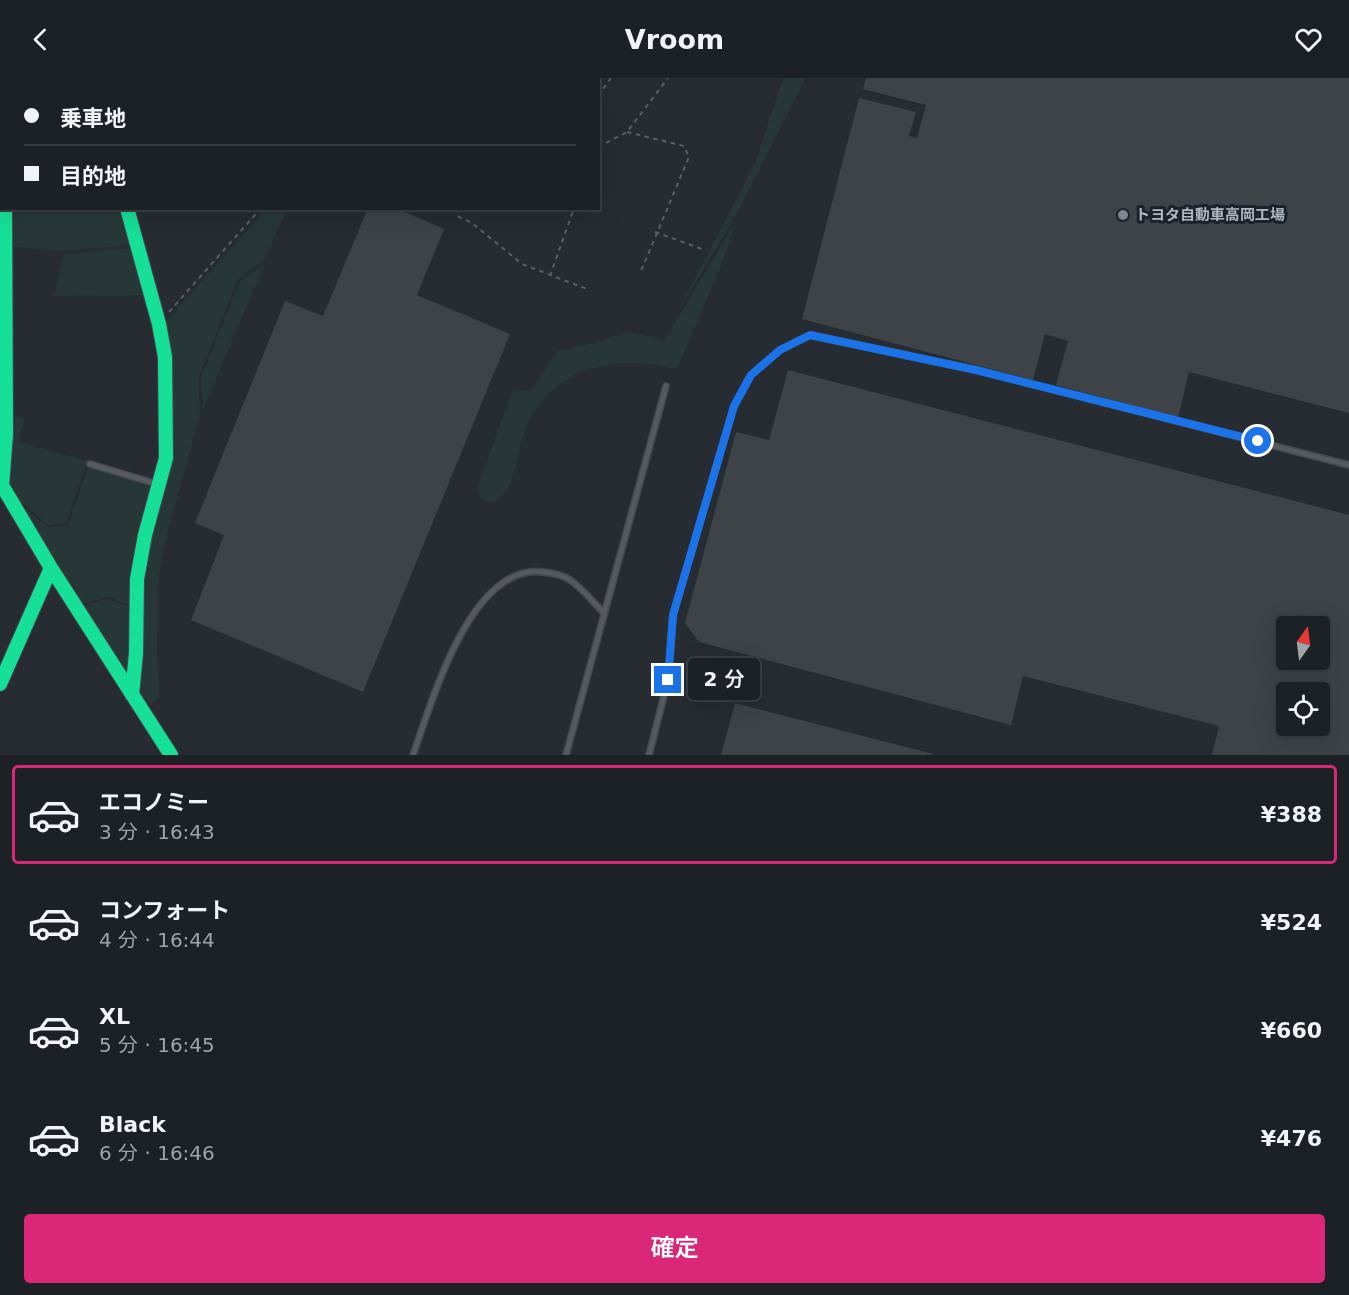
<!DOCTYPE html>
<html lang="ja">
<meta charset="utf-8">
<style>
body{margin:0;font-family:"DejaVu Sans","Noto Sans JP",sans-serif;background:#292e32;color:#f1f3f6;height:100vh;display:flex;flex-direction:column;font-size:22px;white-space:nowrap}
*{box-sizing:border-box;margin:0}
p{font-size:20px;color:#a0a3a7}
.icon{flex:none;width:33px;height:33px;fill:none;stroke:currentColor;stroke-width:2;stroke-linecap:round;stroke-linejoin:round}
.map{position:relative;height:677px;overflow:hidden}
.side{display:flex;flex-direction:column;background:#1c2126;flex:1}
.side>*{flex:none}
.hud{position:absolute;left:0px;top:0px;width:600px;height:132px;box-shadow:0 6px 24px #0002,0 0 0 2px #3a3e43;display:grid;align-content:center;height:132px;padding:0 24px;background:#1c2126}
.needle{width:39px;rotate:14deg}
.buttons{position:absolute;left:1276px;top:538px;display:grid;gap:12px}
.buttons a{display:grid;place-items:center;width:54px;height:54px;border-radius:6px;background:#1c2126;box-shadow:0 6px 24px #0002,0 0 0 2px #3a3e43;font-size:30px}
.end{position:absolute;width:27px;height:27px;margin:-14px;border:8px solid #1a73e8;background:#fff;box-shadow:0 0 0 3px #fff}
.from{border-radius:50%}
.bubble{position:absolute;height:42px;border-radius:6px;background:#1c2126;box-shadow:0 6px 24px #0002,0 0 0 2px #3a3e43;font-size:20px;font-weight:600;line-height:42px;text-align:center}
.hud b{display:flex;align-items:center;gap:21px;height:57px;font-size:22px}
.hud b+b{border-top:2px solid #3a3e43}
.hud i{width:15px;height:15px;background:#f1f3f6}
ul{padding:10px 0 0;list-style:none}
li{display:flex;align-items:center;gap:18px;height:99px;margin:0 12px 9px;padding:0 12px;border:3px solid transparent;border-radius:6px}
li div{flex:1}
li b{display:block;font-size:22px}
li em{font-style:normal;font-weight:600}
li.current{border-color:#db2777}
li>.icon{width:54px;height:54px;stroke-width:1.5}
.action{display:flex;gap:12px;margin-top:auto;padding:12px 24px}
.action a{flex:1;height:69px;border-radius:6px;background:#db2777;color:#fff;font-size:24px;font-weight:600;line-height:69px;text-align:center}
header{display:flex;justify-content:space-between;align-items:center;height:78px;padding:0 24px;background:#1c2126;font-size:27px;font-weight:600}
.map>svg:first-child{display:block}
</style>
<header><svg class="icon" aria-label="back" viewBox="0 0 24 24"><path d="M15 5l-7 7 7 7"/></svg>Vroom<svg class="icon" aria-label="heart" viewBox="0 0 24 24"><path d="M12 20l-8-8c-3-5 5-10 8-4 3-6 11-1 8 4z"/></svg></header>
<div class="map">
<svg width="1349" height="677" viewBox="0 0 1349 677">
<rect width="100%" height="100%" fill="#262c32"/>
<path fill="#273738" d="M 783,0 L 806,0 L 736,137 L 675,239 L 756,83 Z
M 10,130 L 123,131 L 131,167 L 62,173 L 9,168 Z
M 266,131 L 287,131 L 265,181 L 238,201 L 198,301 L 200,336 L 166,461 L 158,503 L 157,576 L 159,620 L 150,627 L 141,616 L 139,606 L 143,500 L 150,459 L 172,381 L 171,278 L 166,244 Z
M 737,141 L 722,185 L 677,291 C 618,276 554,287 527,348 C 515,373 519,411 492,425 L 482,422 L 477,411 L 512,313 L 531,312 L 557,273 L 592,266 L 627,254 L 665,262 Z
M 133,170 L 147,217 L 54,218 L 64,176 Z
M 265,185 L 203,332 L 201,300 L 240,203 Z
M 10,337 L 24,341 L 18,364 L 87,383 L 66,445 L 48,447 L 17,421 L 6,406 Z
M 88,390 L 154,409 L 132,528 L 107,519 L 82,526 L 20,426 L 47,449 L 68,447 Z
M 107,521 L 132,530 L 129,590 L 121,593 L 83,528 Z"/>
<path fill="#3e4348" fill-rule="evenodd" d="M 866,0 L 1349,0 L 1349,335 L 1189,294 L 1178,340 L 1056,307 L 1068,263 L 1045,256 L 1033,302 L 802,241 L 859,20 L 916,34 L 909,58 L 917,60 L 926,27 L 863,11 Z
M 368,130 L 396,130 L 444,151 L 417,217 L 510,256 L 363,614 L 191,542 L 224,457 L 195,445 L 285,223 L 323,238 Z
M 788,292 L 1349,437 L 1349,677 L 1212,677 L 1219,648 L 1023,598 L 1011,647 L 699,564 L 685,545 L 736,354 L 769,362 ZM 1287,549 L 1320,549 L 1320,582 L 1287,582 ZM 1287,615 L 1320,615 L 1320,648 L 1287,648 Z
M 735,625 L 933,676 L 933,677 L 721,677 Z"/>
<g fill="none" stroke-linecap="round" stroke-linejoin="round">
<g stroke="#44484c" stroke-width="8">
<path id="lane" d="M 0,111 L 2,112
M 90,386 L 157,406
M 413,677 C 432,624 470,485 543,494 C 552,495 563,497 570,502 C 582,510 593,524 603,534
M 566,677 L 666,308
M 649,677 L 668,602 L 673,537 L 734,328 L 751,297 L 780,272 L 810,257 L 976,292 L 1349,387"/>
</g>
<g stroke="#44484c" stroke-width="14">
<path id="street" d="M 203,0 L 206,2
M 6,2 L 6,0
M 132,2 L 132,0
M 436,2 L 437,0"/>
</g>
<g stroke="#44484c" stroke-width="16">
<path id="fast" d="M 127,130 L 159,246 L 165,279 L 166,380 L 145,457 L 137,501 L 136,575 L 132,617
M 0,404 L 51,490 L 171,677
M 2,408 L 6,356 L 5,130
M 0,606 L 51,490"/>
</g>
<path stroke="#5a5e63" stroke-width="2" stroke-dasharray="4.5 4.5" stroke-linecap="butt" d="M 416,0 L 419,2
M 396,2 L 397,0
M 598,18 L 611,0
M 627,54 L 684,68 L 689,79 L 641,193
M 598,69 L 627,54 L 668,0
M 459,130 L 457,138 L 472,145 L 522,186 L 587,211
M 655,154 L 702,171
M 550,198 L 574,130
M 169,234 L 261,130"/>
<use href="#lane" stroke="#56595f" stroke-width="5"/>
<use href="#street" stroke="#56595f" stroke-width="10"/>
<use href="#fast" stroke="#16e098" stroke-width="14"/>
</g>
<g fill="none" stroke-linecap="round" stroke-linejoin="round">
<path stroke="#1a73e8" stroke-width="8" d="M 668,602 L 673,537 L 734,328 L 751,297 L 780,272 L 810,257 L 976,292 L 1258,363"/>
</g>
<circle fill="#7f8690" stroke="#1b222b" stroke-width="2" cx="1123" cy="137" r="6"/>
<g text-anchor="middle" stroke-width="6" stroke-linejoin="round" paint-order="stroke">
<g font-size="15" font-weight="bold" fill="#afb7c3" stroke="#1b222b" text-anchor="start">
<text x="1135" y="142">トヨタ自動車高岡工場</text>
</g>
</g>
</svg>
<div class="buttons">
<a><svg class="needle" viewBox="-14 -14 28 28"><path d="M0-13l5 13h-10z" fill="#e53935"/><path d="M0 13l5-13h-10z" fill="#a0a3a7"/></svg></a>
<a><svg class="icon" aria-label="locate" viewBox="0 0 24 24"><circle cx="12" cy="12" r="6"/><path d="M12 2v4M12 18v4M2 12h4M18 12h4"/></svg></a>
</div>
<i class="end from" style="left:1258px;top:363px"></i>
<i class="end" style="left:668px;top:602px"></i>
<div class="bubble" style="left:688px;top:580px;width:72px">2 分</div>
<div class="hud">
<b><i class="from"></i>乗車地</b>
<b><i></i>目的地</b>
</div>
</div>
<section class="side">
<ul>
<li class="current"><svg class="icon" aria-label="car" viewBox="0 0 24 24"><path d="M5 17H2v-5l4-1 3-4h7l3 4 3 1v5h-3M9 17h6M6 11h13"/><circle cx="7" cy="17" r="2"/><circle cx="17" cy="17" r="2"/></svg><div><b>エコノミー</b><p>3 分 · 16:43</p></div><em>¥388</em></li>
<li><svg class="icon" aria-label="car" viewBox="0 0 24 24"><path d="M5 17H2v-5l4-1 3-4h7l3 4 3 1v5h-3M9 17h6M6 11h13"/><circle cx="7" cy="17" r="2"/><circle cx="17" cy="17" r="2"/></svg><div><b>コンフォート</b><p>4 分 · 16:44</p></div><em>¥524</em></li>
<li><svg class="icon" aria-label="car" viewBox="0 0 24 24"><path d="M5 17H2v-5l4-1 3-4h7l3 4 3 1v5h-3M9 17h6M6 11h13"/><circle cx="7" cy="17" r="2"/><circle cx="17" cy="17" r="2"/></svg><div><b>XL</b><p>5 分 · 16:45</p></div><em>¥660</em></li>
<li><svg class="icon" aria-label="car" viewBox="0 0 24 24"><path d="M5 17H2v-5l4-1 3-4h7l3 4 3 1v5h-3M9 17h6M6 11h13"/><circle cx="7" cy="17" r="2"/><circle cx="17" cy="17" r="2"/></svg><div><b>Black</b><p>6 分 · 16:46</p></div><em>¥476</em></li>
</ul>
<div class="action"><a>確定</a></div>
</section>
